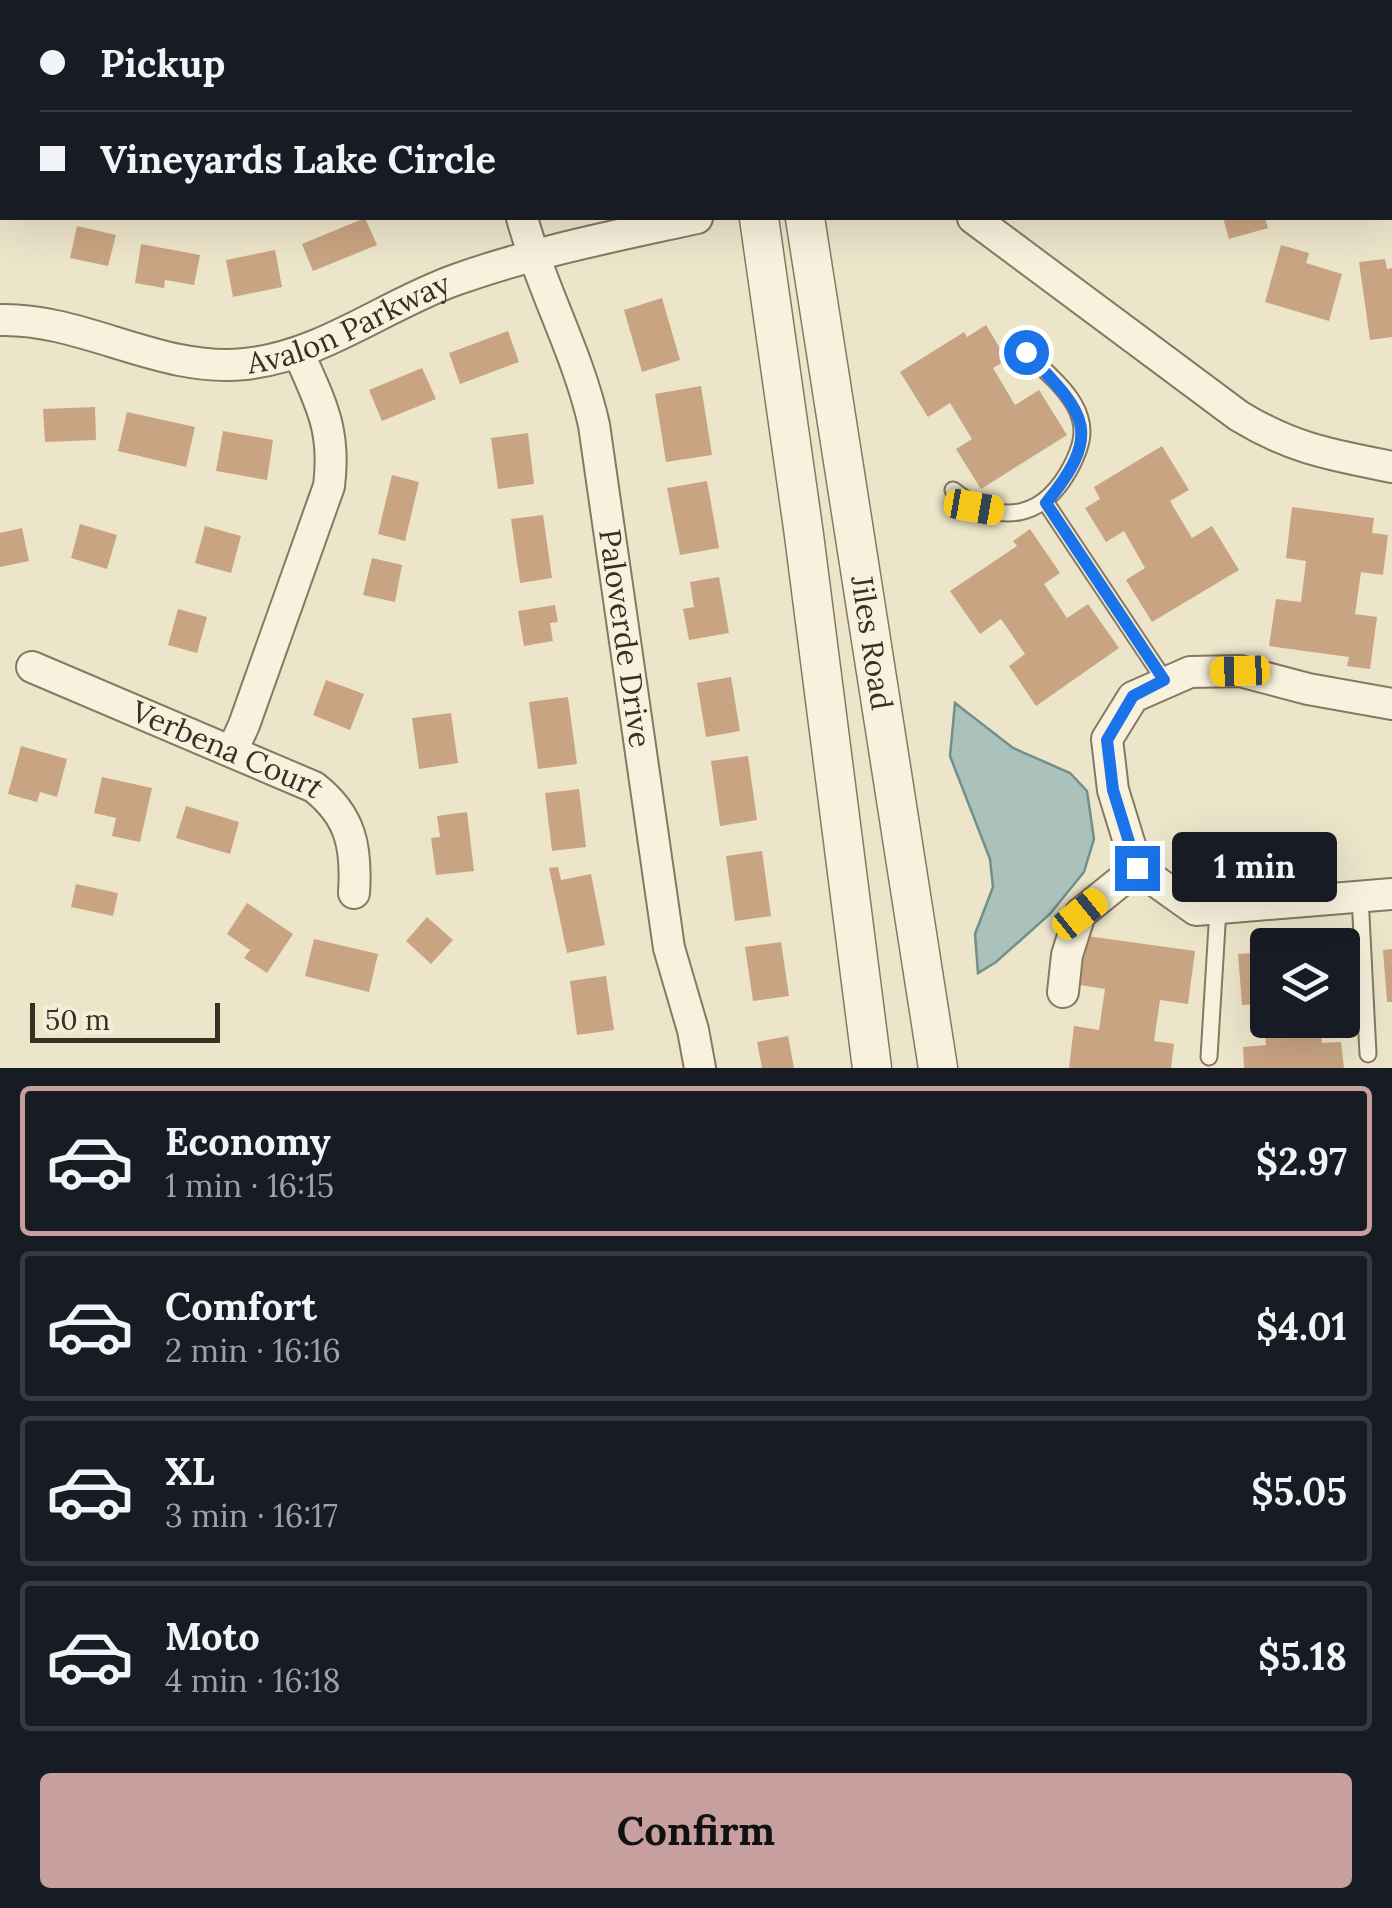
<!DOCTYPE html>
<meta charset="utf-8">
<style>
body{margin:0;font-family:Lora,serif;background:#242831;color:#f1f3f6;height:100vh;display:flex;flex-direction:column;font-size:38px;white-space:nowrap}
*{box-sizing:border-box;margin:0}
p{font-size:32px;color:#9ea1a6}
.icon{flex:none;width:55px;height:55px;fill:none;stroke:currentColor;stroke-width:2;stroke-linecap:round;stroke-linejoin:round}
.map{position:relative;height:1068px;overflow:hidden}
.side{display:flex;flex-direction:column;background:#171b24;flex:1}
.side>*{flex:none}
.top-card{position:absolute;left:0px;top:0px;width:1392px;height:220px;box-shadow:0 10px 40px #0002;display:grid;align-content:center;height:220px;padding:0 40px;background:#171b24}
.buttons{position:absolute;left:1250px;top:928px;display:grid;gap:20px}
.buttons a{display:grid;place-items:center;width:110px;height:110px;border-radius:10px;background:#171b24;box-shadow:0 10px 40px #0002;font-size:50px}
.scale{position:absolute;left:30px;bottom:25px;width:190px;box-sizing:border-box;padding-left:10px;border:5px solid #3a2f22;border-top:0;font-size:28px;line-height:35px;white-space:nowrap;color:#3a2f22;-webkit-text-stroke:8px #f4eed9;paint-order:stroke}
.end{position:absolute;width:45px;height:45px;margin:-22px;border:12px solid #1a73e8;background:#fff;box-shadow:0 0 0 5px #fff}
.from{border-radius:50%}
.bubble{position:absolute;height:70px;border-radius:10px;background:#171b24;box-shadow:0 10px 40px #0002;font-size:32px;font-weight:700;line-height:70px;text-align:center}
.car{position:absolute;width:30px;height:60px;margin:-30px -15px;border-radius:12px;box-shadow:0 0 8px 2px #0007;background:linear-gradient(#f5c518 24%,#345 0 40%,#f5c518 0 76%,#345 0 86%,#f5c518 0)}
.top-card b{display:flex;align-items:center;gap:35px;height:95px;font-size:38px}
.top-card b+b{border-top:2px solid #363941}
.top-card i{width:25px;height:25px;background:#f1f3f6}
ul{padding:18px 0 0;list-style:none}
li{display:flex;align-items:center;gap:30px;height:150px;margin:0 20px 15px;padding:0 20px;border:5px solid #363941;border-radius:10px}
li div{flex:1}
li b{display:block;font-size:38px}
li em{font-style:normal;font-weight:700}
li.selected{border-color:#c79f9e}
li>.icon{width:90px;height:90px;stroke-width:1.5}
.cta{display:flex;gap:20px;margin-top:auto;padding:20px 40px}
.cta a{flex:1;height:115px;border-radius:10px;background:#c79f9e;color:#111;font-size:40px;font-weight:700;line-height:115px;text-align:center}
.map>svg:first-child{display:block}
</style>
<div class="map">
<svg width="1392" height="1068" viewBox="0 0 1392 1068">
<rect width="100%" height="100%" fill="#ede5ca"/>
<path fill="#aac1bc" stroke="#71908a" stroke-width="2.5" d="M 955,703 L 1013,748 L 1070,773 L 1087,791 L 1094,839 L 1084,872 L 1050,914 L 996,962 L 978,973 L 975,934 L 993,887 L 990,859 L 950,756 Z"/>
<path fill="#c9a482" d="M 365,218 L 377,245 L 313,271 L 302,244 Z
M 1223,218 L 1265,218 L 1268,228 L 1229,239 Z
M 77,226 L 116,235 L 108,266 L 70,258 Z
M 141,244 L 200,255 L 194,285 L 165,280 L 164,288 L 135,283 Z
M 1281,245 L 1309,253 L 1306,263 L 1342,274 L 1329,321 L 1265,302 Z
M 275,250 L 282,287 L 233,297 L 226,260 Z
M 1385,259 L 1387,269 L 1392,268 L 1392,337 L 1370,340 L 1359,262 Z
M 662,298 L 680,360 L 642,372 L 624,310 Z
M 986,325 L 1007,360 L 993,368 L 1015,405 L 1039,390 L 1067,435 L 981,489 L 956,449 L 972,439 L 950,403 L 928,417 L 900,372 L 964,332 L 967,337 Z
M 508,331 L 519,362 L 460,384 L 449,353 Z
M 422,368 L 436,399 L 382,421 L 369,390 Z
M 701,386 L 712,455 L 666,462 L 655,394 Z
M 95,407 L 96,440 L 45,442 L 43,409 Z
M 127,412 L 195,427 L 186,467 L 118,451 Z
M 223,431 L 273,440 L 267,480 L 216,471 Z
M 528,433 L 534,484 L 498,489 L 491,438 Z
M 1162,446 L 1189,490 L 1170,501 L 1192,538 L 1212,526 L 1239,570 L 1152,622 L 1126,580 L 1145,568 L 1124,531 L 1106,542 L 1085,508 L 1100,499 L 1094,487 Z
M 392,475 L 419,482 L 405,541 L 378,534 Z
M 707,481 L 719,548 L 680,555 L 667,488 Z
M 1292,507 L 1374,518 L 1372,533 L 1388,535 L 1383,575 L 1361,572 L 1355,614 L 1377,617 L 1370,669 L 1347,666 L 1349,657 L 1269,646 L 1276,599 L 1301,602 L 1306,561 L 1286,558 Z
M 543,515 L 552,578 L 520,583 L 511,519 Z
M 80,524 L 117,535 L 107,569 L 71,558 Z
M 205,526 L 241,536 L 231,573 L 195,563 Z
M 22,528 L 29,561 L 0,567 L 0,533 Z
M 1030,529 L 1060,573 L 1044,584 L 1067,618 L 1088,604 L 1119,648 L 1036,706 L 1009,666 L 1025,654 L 1001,619 L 980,634 L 950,591 L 1017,546 L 1013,541 Z
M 372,558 L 402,565 L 395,602 L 363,595 Z
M 719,577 L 729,633 L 689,640 L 683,609 L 694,607 L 690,582 Z
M 555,605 L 558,622 L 550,623 L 553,641 L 524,646 L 518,611 Z
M 178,609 L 207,617 L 197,653 L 168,645 Z
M 731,677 L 740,731 L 706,737 L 697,683 Z
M 326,680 L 364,694 L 350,730 L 313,715 Z
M 568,697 L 577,764 L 538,769 L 529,702 Z
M 451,713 L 458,763 L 419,769 L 412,718 Z
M 21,746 L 67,759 L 57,797 L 40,792 L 37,802 L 8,794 Z
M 748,756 L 757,820 L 720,826 L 711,761 Z
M 102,777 L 152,788 L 140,842 L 112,836 L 116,818 L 94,813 Z
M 579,789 L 586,847 L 552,851 L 545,793 Z
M 186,806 L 239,822 L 230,854 L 176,838 Z
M 467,812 L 474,871 L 436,875 L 431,838 L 440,837 L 437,816 Z
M 762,851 L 771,916 L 735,921 L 726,856 Z
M 558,867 L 561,880 L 591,874 L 605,945 L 567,953 L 549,868 Z
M 76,884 L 118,893 L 113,916 L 71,907 Z
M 247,903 L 293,934 L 267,973 L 244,958 L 250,950 L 227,934 Z
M 427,917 L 453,940 L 431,964 L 406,941 Z
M 1087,936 L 1195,951 L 1188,1004 L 1160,1000 L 1154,1041 L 1174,1044 L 1171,1068 L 1069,1068 L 1074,1026 L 1099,1030 L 1105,989 L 1080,985 Z
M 314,939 L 378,954 L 369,992 L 305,976 Z
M 781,942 L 789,996 L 753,1001 L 745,947 Z
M 1392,949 L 1392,1002 L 1387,1002 L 1383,950 Z
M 1268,952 L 1268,1020 L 1320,1020 L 1322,1043 L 1341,1042 L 1344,1068 L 1244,1068 L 1243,1047 L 1266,1045 L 1262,1004 L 1242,1005 L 1238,954 Z
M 606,976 L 614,1030 L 577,1035 L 570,981 Z
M 788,1036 L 794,1068 L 762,1068 L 757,1042 Z"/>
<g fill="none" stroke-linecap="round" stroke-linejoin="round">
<g stroke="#88785f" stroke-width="19">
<path id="service" d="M 865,0 L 871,2
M 953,490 C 1001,528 1045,519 1073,463 C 1080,448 1085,434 1080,418 C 1073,392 1044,371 1026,352
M 1046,503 L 1165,681
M 1360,896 L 1368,1054
M 1209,1057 L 1218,909"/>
</g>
<g stroke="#88785f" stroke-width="34">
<g id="minor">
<path d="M 45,0 L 54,2"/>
<path d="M 493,0 L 493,2"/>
<path d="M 1342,2 L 1342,0"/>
<path id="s1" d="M 522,218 C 541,288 578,353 594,425 L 669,948 L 693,1030 L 700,1068"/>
<path d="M 973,218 L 1239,416 C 1293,449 1332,455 1392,467"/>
<path id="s2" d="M 0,320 C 84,318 160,373 245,364 C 322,356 383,306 455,280 C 533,252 615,236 697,218"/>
<path id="s3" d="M 32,667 L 314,787 C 351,816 357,847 354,893"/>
<path d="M 1392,704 L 1308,689 L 1240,671 L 1190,672 L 1133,697 L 1107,739 L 1113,790 L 1137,868 L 1196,910 L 1392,894"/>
<path d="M 232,751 L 244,725 L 329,486 C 336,430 321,404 299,354"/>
<path d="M 1063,992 L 1067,955 L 1080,914 L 1137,868"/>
</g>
</g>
<g stroke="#88785f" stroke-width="41">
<g id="tertiary">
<path d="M 730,0 L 730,2"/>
<path d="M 776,0 L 776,2"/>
<path d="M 759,218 L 804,535 L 872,1068"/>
<path id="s4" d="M 805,218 L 938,1068"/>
</g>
</g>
<use href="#service" stroke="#f8f1dd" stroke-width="15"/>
<use href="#minor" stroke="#f8f1dd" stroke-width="30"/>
<use href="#tertiary" stroke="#f8f1dd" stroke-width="38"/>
</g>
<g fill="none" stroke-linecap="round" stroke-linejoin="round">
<path stroke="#1a73e8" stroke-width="12" d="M 1026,352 C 1083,412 1106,430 1046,503 L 1164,680 L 1133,696 L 1107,740 L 1113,790 L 1137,868"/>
</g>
<g text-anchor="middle" stroke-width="8" stroke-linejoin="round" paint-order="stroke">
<g font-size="30" fill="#3a2f22" stroke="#f4eed9">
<text dy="10" stroke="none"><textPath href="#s2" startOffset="362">Avalon Parkway</textPath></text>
<text dy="10" stroke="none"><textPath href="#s1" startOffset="435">Paloverde Drive</textPath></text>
<text dy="10" stroke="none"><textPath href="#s4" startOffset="430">Jiles Road</textPath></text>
<text dy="10" stroke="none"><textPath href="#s3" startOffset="212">Verbena Court</textPath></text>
</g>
</g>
</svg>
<div class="buttons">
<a><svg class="icon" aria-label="layers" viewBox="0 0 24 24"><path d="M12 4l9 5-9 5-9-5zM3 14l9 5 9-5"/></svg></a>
</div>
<div class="scale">50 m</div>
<i class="end from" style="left:1026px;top:352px"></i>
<i class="end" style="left:1137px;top:868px"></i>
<div class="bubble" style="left:1172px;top:832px;width:165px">1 min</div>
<i class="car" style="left:974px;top:507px;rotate:100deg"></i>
<i class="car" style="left:1240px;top:671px;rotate:268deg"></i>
<i class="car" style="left:1080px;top:914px;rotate:51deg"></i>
<div class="top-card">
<b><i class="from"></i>Pickup</b>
<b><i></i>Vineyards Lake Circle</b>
</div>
</div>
<section class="side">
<ul>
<li class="selected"><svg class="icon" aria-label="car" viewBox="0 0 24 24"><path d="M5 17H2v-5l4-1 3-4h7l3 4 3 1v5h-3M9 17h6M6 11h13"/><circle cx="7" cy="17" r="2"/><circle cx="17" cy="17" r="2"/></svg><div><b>Economy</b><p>1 min · 16:15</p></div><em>$2.97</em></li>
<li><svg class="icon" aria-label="car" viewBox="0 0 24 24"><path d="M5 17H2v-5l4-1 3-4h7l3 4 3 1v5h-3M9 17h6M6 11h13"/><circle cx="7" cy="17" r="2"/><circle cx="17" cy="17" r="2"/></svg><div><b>Comfort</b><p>2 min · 16:16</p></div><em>$4.01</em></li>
<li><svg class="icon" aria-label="car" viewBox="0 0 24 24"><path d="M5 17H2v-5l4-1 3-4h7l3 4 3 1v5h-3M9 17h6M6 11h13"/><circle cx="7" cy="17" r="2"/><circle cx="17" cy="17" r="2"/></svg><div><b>XL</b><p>3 min · 16:17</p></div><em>$5.05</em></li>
<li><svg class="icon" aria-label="car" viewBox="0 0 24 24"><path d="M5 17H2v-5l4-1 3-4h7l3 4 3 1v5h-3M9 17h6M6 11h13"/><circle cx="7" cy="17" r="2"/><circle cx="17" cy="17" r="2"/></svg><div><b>Moto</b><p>4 min · 16:18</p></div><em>$5.18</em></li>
</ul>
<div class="cta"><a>Confirm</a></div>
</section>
